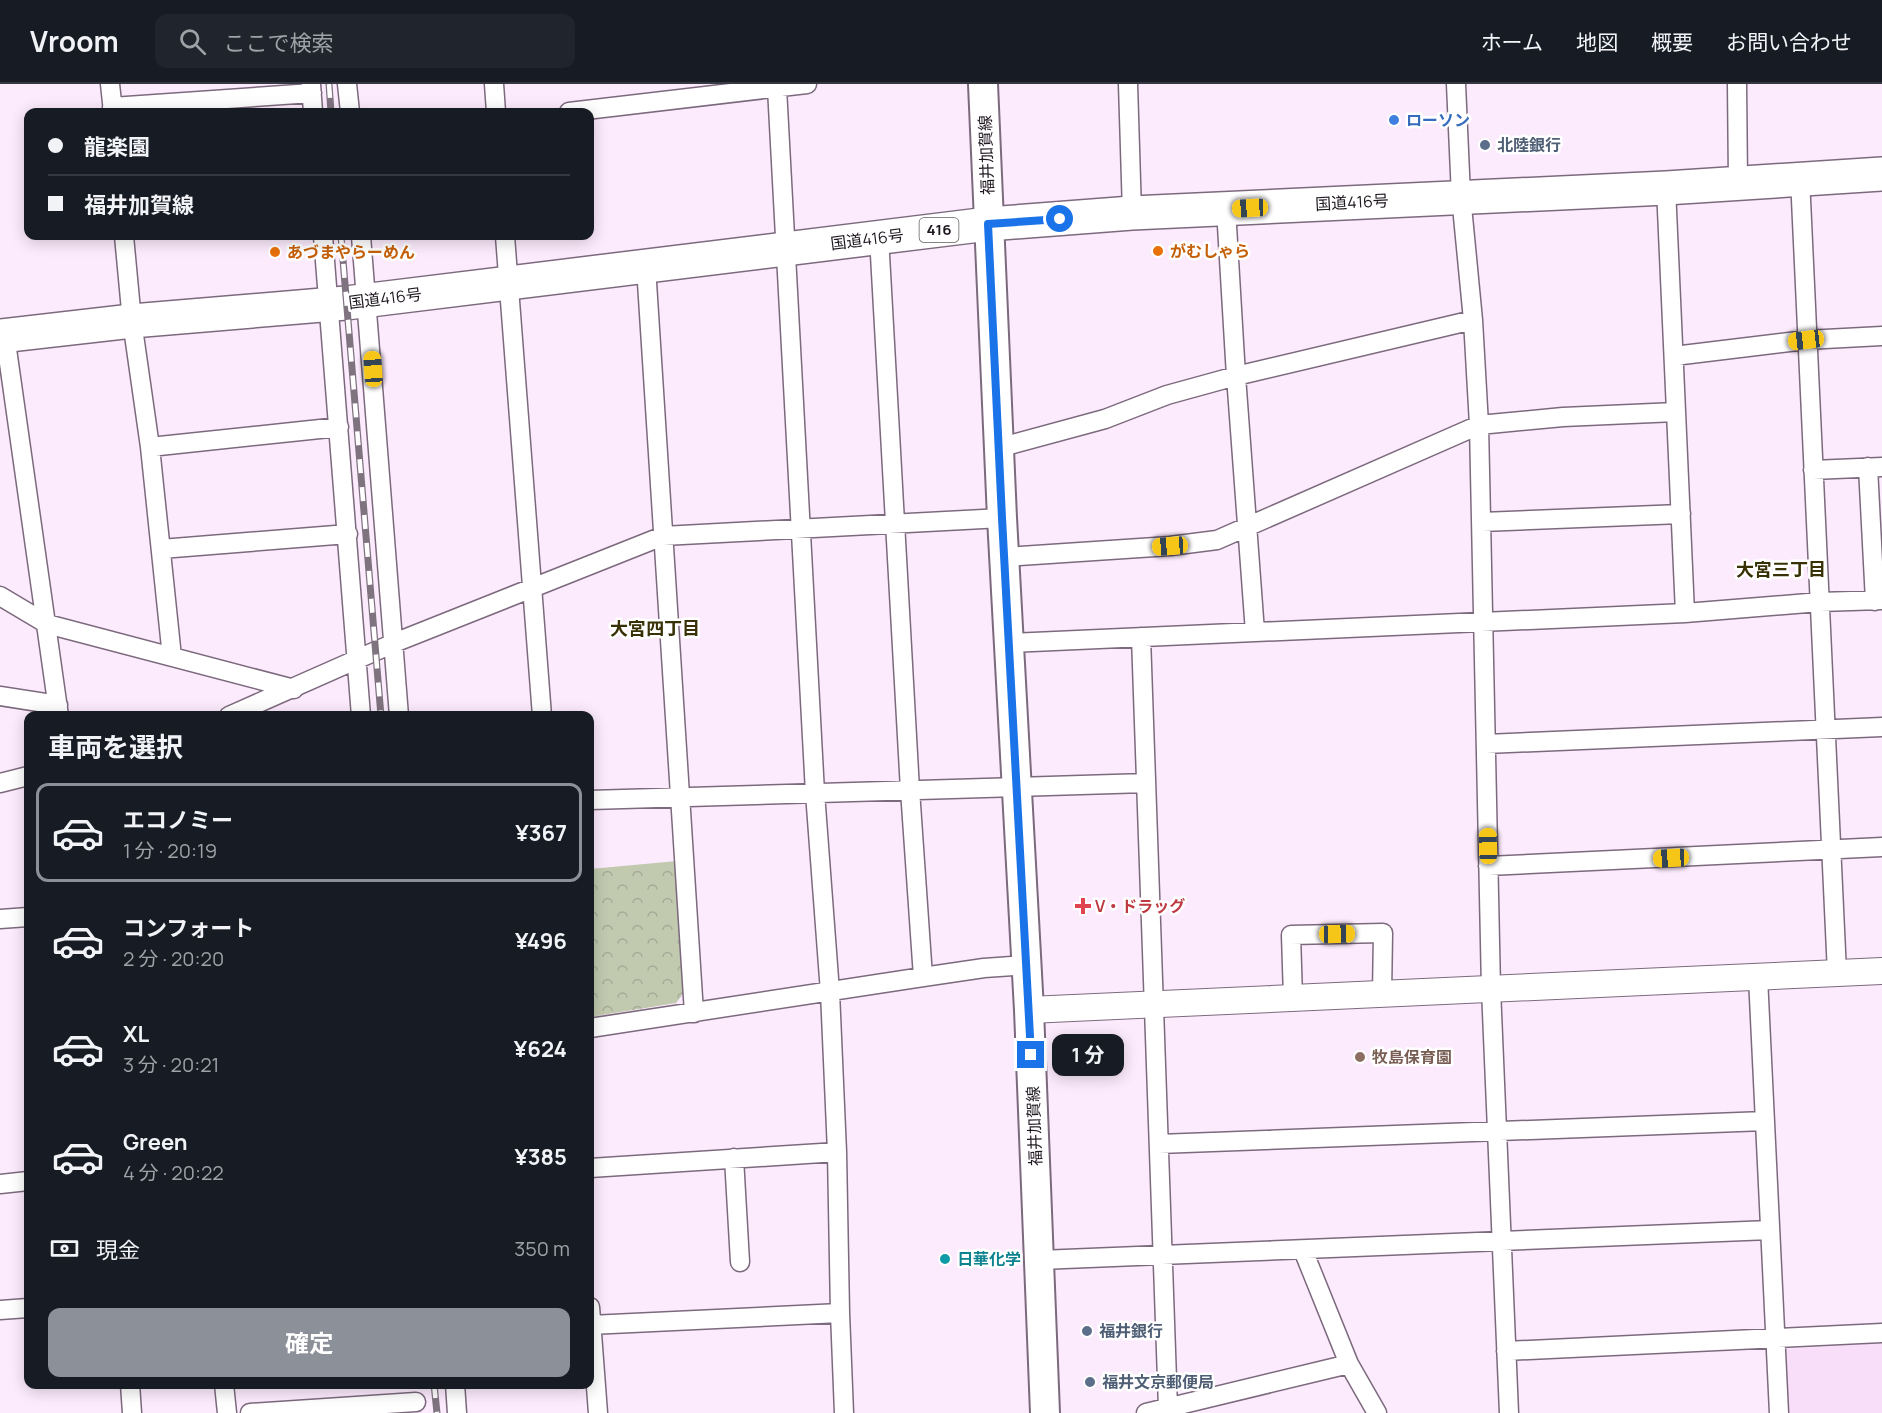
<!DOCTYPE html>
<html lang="ja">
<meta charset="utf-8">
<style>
body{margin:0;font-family:Manrope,"Noto Sans JP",sans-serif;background:#20242c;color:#f1f3f6;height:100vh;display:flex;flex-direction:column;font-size:22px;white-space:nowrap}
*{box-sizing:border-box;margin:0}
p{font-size:20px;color:#9ea1a6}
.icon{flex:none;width:33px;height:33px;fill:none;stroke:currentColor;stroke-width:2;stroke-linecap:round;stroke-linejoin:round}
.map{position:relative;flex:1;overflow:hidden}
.panel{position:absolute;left:24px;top:627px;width:570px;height:678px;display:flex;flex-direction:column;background:#171b24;border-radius:12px;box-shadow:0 3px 15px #0003}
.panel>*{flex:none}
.guide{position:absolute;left:24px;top:24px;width:570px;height:132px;border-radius:12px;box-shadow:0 3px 15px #0003;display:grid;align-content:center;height:132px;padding:0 24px;background:#171b24}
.end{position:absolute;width:27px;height:27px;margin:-14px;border:8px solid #1a73e8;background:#fff;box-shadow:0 0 0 3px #fff}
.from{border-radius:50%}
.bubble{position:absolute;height:42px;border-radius:12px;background:#171b24;box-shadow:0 3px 15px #0003;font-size:20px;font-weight:700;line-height:42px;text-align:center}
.car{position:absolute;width:18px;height:36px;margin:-18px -9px;border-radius:8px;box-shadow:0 0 4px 2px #0007;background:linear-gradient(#f5c518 24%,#345 0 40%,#f5c518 0 76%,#345 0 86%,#f5c518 0)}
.guide b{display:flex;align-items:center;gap:21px;height:57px;font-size:22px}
.guide b+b{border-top:2px solid #363941}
.guide i{width:15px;height:15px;background:#f1f3f6}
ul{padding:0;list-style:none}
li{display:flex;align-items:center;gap:18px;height:99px;margin:0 12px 9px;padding:0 12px;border:3px solid transparent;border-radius:12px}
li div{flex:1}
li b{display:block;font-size:22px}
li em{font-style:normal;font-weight:700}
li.active{border-color:#8c9099}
li>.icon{width:54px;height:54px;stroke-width:1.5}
h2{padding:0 24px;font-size:27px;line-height:72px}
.pay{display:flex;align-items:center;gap:15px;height:66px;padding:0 24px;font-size:22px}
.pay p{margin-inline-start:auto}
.action{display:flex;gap:12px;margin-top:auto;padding:12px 24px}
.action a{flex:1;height:69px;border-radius:12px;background:#8c9099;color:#fff;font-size:24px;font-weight:700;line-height:69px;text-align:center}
header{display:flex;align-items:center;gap:36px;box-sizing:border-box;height:84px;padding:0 30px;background:#171b24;border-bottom:2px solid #363941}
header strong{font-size:28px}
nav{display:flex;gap:33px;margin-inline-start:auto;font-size:21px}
.search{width:420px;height:54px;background:#20242c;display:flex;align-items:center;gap:15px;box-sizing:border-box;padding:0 21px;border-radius:12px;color:#9ea1a6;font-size:22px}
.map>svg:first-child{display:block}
</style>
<header>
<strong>Vroom</strong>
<div class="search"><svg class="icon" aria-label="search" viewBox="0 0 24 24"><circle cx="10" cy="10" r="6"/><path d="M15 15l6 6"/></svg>ここで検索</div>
<nav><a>ホーム</a><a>地図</a><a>概要</a><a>お問い合わせ</a></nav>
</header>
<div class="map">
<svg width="1882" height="1329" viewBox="0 0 1882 1329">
<defs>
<pattern id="forest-crowns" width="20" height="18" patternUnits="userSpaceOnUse" patternTransform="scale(1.5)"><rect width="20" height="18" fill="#c1c9af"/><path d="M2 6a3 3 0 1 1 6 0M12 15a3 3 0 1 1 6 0" fill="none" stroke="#a5ac96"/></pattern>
</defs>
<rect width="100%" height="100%" fill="#fcebfd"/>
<path fill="#f9defa" d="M 1882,1259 L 1882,1329 L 1789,1329 L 1785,1265 Z"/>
<path fill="url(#forest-crowns)" d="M 677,777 L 686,906 L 676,919 L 590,933 L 590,785 Z"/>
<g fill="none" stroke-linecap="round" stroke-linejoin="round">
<g stroke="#7c697d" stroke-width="21">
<path id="street" d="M 110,0 L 113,28
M 311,0 L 313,28
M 347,0 L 350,28
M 494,0 L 496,28
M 1128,0 L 1132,129
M 1456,0 L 1461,112 L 1473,236 L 1479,341 L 1491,905 L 1509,1329
M 1737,0 L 1738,98
M 777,4 L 815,709 L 830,908 L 837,1068 L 840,1229 L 844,1329
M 112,23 L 312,9
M 569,28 L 807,0
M 1800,94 L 1837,889
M 1666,104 L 1685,529
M 1226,125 L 1236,292 L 1255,548
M 124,152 L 132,237 L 150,363 L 172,573
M 323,152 L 361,632
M 361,152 L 399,632
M 505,152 L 542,632
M 879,153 L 910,706 L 923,893
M 646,183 L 694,929
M 5,251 L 59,632
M 1674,272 L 1806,256 L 1882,252
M 150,363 L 339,343
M 998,364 L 1105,335 L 1167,311 L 1236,292 L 1473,236
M 1868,383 L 1875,517
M 1813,386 L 1882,383
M 1482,438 L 1681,430
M 161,465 L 348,450
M 1004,473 L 1170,462 L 1217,456 L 1479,341 L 1563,333 L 1676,328
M 0,512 L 47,540 L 294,605
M 1141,553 L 1168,1324
M 1009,559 L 1685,529 L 1820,518 L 1882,516
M 0,612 L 58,621
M 229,632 L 394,559 L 663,452 L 1002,434
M 1486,660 L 1882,643
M 0,699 L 28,692
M 590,716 L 1146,699
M 1488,782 L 1882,763
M 0,835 L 28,833
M 1758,893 L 1779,1329
M 1293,914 L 1291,851 L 1383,849 L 1382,910
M 590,944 L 923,893 L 984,884 L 1027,881
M 1159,1060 L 1765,1037
M 734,1074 L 740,1178
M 590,1084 L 837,1068
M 0,1100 L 28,1097
M 1303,1166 L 1349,1280 L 1377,1329
M 1040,1176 L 1770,1146
M 590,1223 L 598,1329
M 0,1226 L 28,1224
M 590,1241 L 840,1229
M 1506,1267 L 1882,1249
M 130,1300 L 132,1329
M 224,1300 L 227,1329
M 455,1300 L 457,1329
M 250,1329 L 416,1318
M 1146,1329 L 1349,1280"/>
</g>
<g stroke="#7c697d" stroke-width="28">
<path id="secondary" d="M 1029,926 L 1882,887"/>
</g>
<g stroke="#7c697d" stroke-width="32">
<path id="primary" d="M 983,0 L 1002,434 L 1029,926 L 1045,1329"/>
</g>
<g stroke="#7c697d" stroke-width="36">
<path id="highway" d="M 0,252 L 132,237 L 346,219 L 988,140 L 1132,129 L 1666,104 L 1882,90"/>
</g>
<use href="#street" stroke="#fff" stroke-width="18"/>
<use href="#secondary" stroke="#fff" stroke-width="26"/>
<use href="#primary" stroke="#fff" stroke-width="28"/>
<use href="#highway" stroke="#fff" stroke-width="33"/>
<g stroke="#7f7380" stroke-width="7">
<path id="rail" d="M 329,0 L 331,28
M 341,152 L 381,632
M 434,1300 L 437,1329"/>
</g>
<use href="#rail" stroke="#fff" stroke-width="4.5" stroke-dasharray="14" stroke-linecap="butt"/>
</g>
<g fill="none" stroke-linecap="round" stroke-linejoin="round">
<path stroke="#1a73e8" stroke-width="8" d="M 1031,971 L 1002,434 L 988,140 L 1060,135"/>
</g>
<circle fill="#3f7fe0" stroke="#fff" stroke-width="2" cx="1394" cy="36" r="6"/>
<g fill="#5c6f8a" stroke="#fff" stroke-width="2">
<circle cx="1485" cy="61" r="6"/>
<circle cx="1087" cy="1247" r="6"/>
<circle cx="1090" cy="1298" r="6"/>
</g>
<g fill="#e8710a" stroke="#fff" stroke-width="2">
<circle cx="1158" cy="167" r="6"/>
<circle cx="275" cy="168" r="6"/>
</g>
<path fill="#e0444e" stroke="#fff" stroke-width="2" d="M1080 813h6v6h6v6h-6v6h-6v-6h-6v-6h6z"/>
<circle fill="#8d6e63" stroke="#fff" stroke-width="2" cx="1360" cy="973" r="6"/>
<circle fill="#0f9aa8" stroke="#fff" stroke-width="2" cx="945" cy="1175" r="6"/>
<g text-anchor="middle" stroke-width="5" stroke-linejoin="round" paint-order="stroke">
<rect fill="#fff" stroke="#625d63" stroke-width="1.5" x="919.5" y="134" width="39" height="24" rx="4.5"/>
<g font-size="15" font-weight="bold" fill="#1f1820">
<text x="939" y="151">416</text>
</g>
<g font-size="16" font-weight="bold" fill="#366cbe" stroke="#fff" text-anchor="start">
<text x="1406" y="42">ローソン</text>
</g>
<g font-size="16" font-weight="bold" fill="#4e5e75" stroke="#fff" text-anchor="start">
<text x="1497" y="67">北陸銀行</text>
<text x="1099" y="1253">福井銀行</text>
<text x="1102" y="1304">福井文京郵便局</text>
</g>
<g font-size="16" fill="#1f1820" stroke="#fff">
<text transform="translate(986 71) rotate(-92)" y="6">福井加賀線</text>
<text transform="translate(1352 118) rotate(-3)" y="6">国道416号</text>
<text transform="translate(867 155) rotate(-7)" y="6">国道416号</text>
<text transform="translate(385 214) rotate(-7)" y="6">国道416号</text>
<text transform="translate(1034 1042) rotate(-92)" y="6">福井加賀線</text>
</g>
<g font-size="16" font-weight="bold" fill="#c56008" stroke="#fff" text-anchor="start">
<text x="1170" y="173">がむしゃら</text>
<text x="287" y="174">あづまやらーめん</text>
</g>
<g font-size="16" font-weight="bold" fill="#be3a42" stroke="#fff" text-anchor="start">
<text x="1095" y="828">V・ドラッグ</text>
</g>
<g font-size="16" font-weight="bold" fill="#785e54" stroke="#fff" text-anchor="start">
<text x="1372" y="979">牧島保育園</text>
</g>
<g font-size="16" font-weight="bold" fill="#0d838f" stroke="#fff" text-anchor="start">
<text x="957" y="1181">日華化学</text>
</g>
<g font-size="18" font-weight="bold" fill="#383105" stroke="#fff">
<text x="1781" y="492">大宮三丁目</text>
<text x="655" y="551">大宮四丁目</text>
</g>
</g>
</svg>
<i class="end from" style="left:1060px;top:135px"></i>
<i class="end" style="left:1031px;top:971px"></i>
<div class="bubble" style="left:1052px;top:950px;width:72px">1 分</div>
<i class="car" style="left:1250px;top:124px;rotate:267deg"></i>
<i class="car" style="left:1806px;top:256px;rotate:263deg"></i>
<i class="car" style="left:373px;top:285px;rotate:356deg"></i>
<i class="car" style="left:1170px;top:462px;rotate:266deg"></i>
<i class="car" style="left:1488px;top:762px;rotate:359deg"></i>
<i class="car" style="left:1671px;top:774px;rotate:267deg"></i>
<i class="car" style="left:1337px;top:850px;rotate:89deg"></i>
<div class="guide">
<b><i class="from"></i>龍楽園</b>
<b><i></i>福井加賀線</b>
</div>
<section class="panel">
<h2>車両を選択</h2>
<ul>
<li class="active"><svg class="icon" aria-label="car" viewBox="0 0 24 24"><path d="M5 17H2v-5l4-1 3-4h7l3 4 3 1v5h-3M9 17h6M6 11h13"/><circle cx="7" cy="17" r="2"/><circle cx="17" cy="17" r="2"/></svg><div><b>エコノミー</b><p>1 分 · 20:19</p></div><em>¥367</em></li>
<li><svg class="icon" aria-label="car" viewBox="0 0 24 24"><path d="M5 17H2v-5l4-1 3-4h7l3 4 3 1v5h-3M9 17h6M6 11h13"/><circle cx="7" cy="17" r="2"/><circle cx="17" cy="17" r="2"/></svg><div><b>コンフォート</b><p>2 分 · 20:20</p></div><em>¥496</em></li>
<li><svg class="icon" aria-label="car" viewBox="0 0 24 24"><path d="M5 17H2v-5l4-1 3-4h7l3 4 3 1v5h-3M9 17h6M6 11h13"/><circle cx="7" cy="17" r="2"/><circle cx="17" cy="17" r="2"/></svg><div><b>XL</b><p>3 分 · 20:21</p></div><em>¥624</em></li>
<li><svg class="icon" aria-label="car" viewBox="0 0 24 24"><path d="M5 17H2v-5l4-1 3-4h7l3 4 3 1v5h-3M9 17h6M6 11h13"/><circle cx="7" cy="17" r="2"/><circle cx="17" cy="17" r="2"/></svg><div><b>Green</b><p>4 分 · 20:22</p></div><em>¥385</em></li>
</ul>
<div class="pay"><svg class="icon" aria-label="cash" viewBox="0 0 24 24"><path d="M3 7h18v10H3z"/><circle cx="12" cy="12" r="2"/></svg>現金<p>350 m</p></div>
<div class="action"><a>確定</a></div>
</section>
</div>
